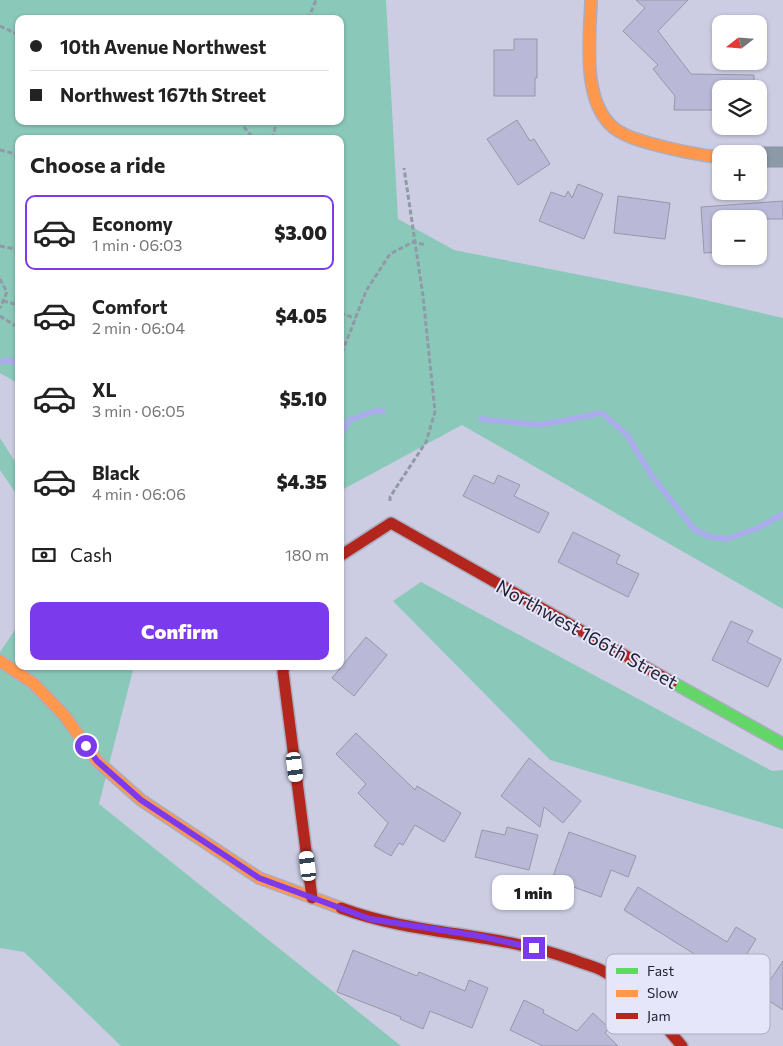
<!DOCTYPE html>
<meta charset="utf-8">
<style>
body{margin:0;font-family:Commissioner,sans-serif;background:#f2f2f2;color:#222;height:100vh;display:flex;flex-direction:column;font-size:19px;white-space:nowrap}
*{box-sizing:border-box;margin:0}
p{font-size:16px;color:#767676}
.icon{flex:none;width:28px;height:28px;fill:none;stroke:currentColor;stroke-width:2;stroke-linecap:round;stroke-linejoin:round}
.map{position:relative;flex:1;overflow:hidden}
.details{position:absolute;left:15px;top:135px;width:329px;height:535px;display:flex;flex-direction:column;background:#fff;border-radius:10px;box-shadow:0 1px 4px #0004}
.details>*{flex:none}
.hud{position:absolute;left:15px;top:15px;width:329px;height:110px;border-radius:10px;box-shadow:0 1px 4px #0004;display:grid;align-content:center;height:110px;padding:0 15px;background:#fff}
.needle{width:32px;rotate:253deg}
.tools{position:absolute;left:712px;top:15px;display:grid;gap:10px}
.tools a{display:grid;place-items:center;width:55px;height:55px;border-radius:10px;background:#fff;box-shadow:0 1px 4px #0004;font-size:25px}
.end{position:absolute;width:22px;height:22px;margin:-11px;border:6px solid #7c3aed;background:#fff;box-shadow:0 0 0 2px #fff}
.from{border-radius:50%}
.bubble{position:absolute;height:35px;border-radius:10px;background:#fff;box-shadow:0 1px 4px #0004;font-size:16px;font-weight:800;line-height:35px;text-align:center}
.car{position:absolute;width:15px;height:30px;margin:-15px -8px;border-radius:6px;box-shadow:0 0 4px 1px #0007;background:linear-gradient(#fff 24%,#345 0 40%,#fff 0 76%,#345 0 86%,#fff 0)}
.hud b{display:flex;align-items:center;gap:18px;height:48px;font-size:19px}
.hud b+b{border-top:1px solid #e0e0e0}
.hud i{width:12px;height:12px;background:#222}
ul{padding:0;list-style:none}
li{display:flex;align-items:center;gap:15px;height:75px;margin:0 10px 8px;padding:0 5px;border:2px solid transparent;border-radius:10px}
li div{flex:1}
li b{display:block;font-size:19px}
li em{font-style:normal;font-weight:800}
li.active{border-color:#7c3aed}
li>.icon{width:45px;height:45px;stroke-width:1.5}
h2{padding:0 15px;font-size:22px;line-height:60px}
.pay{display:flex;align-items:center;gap:12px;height:55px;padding:0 15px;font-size:19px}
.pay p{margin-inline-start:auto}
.button{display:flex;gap:10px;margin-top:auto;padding:10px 15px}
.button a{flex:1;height:58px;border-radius:10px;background:#7c3aed;color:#fff;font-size:20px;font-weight:800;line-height:58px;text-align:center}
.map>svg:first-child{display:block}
</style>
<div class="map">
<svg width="783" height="1046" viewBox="0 0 783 1046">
<rect width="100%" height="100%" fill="#cccde3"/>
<path fill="#8ac9ba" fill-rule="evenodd" d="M 0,0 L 386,0 L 398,219 L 454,250 L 692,297 L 783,318 L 783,609 L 462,425 L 340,491 L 340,139 L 19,139 L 19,384 L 0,373 ZM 19,19 L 340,19 L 340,121 L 19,121 Z
M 0,438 L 19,468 L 19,498 L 0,470 Z
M 421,582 L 772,771 L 783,770 L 783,829 L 550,760 L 393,601 Z
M 19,624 L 19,666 L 134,666 L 99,804 L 401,1046 L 121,1046 L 24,952 L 0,948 L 0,652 Z"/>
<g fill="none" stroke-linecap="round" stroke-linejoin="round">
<path stroke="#acabed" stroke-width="5.5" d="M 0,362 L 11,360 L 19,366
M 481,419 L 540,425 L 602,413 L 627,435 L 652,476 L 694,529 L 710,537 L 727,539 L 758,528 L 783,514
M 340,437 L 349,420 L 375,411 L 383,411"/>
</g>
<path fill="#b9b8d6" stroke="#9797a8" d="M 636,0 L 688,0 L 658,31 L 691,74 L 754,75 L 754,89 L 721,89 L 721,110 L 674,110 L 675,96 L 653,69 L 658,65 L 623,31 L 645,8 Z
M 514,39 L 537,39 L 537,78 L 535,78 L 535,96 L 494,96 L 494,50 L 514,50 Z
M 517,120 L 530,141 L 534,139 L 550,164 L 518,185 L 487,139 Z
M 578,184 L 603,194 L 584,239 L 539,221 L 551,192 L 565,197 L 568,191 L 572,198 Z
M 618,196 L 670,203 L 665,239 L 614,233 Z
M 783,201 L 783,219 L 721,219 L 721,252 L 704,253 L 701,207 Z
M 474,475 L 494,484 L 498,475 L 520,485 L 514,496 L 549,513 L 539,533 L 463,496 Z
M 573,532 L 620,555 L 616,563 L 639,574 L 628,597 L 558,562 Z
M 731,621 L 753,631 L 747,642 L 781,659 L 768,687 L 712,660 Z
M 366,637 L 387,655 L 354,696 L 332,678 Z
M 356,733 L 415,790 L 417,786 L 461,813 L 444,842 L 415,825 L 403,845 L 399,843 L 391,856 L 374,846 L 388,823 L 358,793 L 366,784 L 336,754 Z
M 529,758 L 581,801 L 563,823 L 544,807 L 540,827 L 501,796 Z
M 507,827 L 538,835 L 529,870 L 475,857 L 482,830 L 505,835 Z
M 569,832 L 636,856 L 628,877 L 611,870 L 601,897 L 552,879 Z
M 638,887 L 727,942 L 736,927 L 756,939 L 732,978 L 703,962 L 704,960 L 624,910 Z
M 353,950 L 417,976 L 419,972 L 465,991 L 469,980 L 488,988 L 472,1028 L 430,1011 L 423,1029 L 400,1019 L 401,1017 L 337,992 Z
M 783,961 L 783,1010 L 760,995 Z
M 524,1000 L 544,1010 L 543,1013 L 577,1031 L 593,1013 L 609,1028 L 605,1033 L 618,1046 L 543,1046 L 510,1030 Z"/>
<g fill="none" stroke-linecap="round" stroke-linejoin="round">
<g stroke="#acadbe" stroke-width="22">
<path id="street" d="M 759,157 L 783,157"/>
</g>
<g stroke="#acadbe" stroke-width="14">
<path id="fast" d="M 672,682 L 783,744"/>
</g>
<g stroke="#acadbe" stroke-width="14">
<path id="slow" d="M 591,0 C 590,38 581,101 614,128 C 627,138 645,142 660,146 C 681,151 700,156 721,157
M 0,661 L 33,683 L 64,715 L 97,761 L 141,800 L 259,878 L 341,908"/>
</g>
<g stroke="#acadbe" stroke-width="14">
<path id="jam" d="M 340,556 L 391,523 L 672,682
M 284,666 L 283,672 L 312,898
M 341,908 C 415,936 499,932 574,960 C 583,964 594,966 603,971 C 635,988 659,1019 682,1046"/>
</g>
<path stroke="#9199a7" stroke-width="3" stroke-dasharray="5 2.5" stroke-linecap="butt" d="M 308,19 L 316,0
M 0,26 L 19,35
M 239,121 L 254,139
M 272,139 L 277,121
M 0,150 L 19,155
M 0,246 L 19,250
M 0,279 L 7,292 L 0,308
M 3,301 L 19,305
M 340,313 L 355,318
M 0,316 L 19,328
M 340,350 L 343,350 L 366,291 L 390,254 L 413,242 L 426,245
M 390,501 L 390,497 L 426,442 L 435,412 L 423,296 L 404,168"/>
<use href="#street" stroke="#8c99a7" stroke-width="20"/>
<use href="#fast" stroke="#63d668" stroke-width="11"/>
<use href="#slow" stroke="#ff974d" stroke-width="11"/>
<use href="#jam" stroke="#b3261e" stroke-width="11"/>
</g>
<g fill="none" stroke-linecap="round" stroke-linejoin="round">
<path stroke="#7c3aed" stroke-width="6" d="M 86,746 L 97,761 L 141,800 L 259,878 L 370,919 L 479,936 L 534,948"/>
</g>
<g text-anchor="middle" stroke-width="4" stroke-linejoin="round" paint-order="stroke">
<g font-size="19" fill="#232332" stroke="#e6e6fb">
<text transform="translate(587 634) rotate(29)" y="7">Northwest 166th Street</text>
</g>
</g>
<rect x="606" y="954" width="164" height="80" rx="8" fill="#e6e6fb" stroke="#acacbf" stroke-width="1"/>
<rect x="616" y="968" width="22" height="6" fill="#63d668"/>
<rect x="616" y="990" width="22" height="7" fill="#ff974d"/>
<rect x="616" y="1013" width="22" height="6" fill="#b3261e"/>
<g font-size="14" fill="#232332">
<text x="647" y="976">Fast</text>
<text x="647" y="998">Slow</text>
<text x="647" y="1021">Jam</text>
</g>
</svg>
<div class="tools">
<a><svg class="needle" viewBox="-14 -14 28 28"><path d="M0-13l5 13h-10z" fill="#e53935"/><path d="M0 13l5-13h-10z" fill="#767676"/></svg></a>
<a><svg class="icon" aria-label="layers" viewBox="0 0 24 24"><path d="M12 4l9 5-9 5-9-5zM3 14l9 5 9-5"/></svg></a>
<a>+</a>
<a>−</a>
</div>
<i class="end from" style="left:86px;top:746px"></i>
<i class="end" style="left:534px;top:948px"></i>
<div class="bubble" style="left:492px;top:875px;width:82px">1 min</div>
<i class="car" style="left:295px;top:767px;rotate:173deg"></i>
<i class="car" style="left:308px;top:866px;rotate:353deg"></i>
<div class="hud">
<b><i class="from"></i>10th Avenue Northwest</b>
<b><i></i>Northwest 167th Street</b>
</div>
<section class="details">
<h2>Choose a ride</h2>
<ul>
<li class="active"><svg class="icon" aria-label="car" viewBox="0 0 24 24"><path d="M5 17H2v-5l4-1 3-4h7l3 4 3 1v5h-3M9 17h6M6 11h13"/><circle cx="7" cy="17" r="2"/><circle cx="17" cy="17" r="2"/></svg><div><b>Economy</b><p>1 min · 06:03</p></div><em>$3.00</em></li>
<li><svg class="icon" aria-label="car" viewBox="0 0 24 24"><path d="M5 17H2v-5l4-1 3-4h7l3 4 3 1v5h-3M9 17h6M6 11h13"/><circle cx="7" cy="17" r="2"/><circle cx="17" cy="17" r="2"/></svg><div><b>Comfort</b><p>2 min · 06:04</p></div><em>$4.05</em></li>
<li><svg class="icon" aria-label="car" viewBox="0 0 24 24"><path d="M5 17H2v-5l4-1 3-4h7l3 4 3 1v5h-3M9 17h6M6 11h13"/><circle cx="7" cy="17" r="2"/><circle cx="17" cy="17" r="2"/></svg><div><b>XL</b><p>3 min · 06:05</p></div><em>$5.10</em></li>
<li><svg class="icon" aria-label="car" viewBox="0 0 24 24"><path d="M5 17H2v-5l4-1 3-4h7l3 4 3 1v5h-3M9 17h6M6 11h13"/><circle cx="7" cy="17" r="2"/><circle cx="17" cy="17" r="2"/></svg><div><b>Black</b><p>4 min · 06:06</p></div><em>$4.35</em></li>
</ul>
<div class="pay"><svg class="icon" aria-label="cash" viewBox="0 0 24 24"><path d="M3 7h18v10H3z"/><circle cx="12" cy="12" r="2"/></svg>Cash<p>180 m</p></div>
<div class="button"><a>Confirm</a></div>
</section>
</div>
